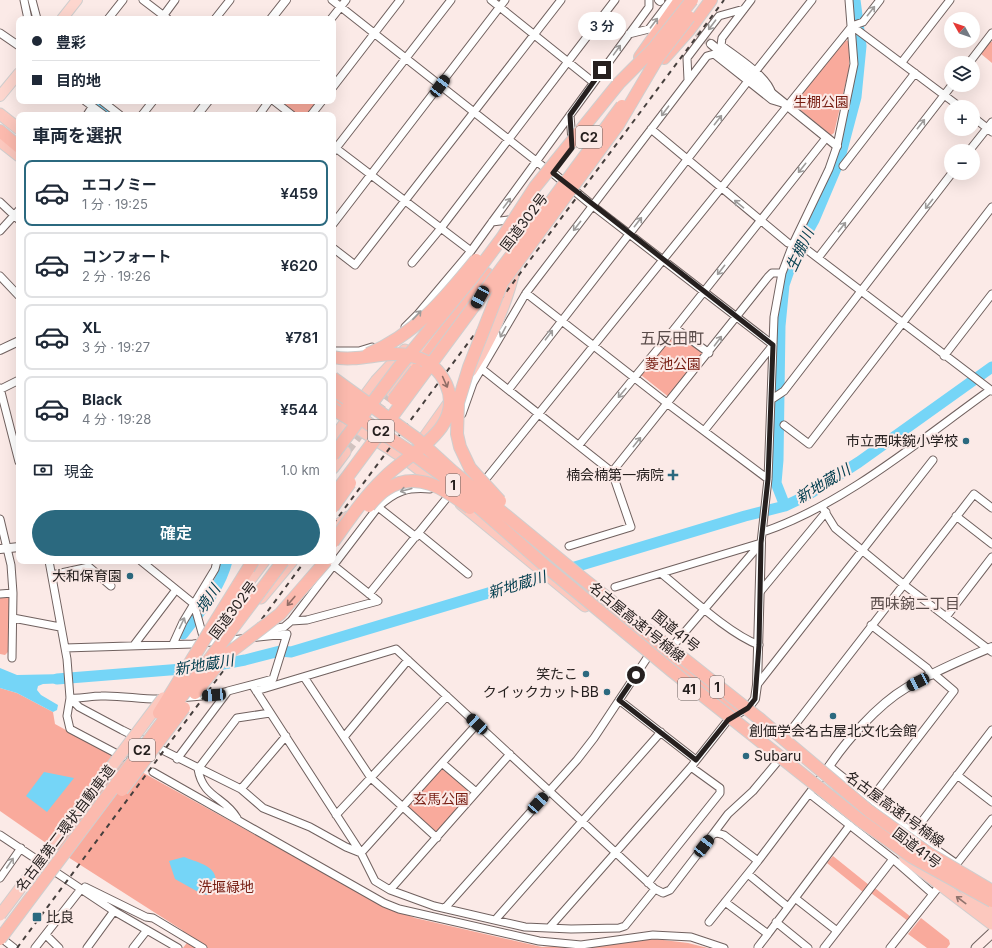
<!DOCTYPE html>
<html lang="ja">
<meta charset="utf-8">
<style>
body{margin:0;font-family:Inter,"Noto Sans JP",sans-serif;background:#f2f2f3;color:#1f2937;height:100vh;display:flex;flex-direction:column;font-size:15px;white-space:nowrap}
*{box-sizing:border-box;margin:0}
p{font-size:13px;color:#747a83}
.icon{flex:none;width:22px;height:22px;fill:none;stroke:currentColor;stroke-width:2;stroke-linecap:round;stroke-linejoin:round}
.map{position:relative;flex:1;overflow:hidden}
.side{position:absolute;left:16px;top:112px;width:320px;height:452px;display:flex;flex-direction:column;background:#fff;border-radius:8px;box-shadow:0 4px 16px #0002}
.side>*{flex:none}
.banner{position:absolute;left:16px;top:16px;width:320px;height:88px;border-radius:8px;box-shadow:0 4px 16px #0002;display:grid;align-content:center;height:88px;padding:0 16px;background:#fff}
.needle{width:26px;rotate:310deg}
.buttons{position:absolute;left:944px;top:12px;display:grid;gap:8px}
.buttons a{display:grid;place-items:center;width:36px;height:36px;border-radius:50%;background:#fff;box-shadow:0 4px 16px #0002;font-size:20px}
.end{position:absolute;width:18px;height:18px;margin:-9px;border:5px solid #26201f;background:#fff;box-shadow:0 0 0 2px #fff}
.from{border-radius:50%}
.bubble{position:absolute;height:28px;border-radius:14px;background:#fff;box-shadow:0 4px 16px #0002;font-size:13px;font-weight:600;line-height:28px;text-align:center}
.car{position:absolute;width:12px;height:24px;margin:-12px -6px;border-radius:5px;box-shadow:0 0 3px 1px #0007;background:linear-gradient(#222 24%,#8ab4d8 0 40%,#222 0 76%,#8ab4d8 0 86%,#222 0)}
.banner b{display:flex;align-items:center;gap:14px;height:38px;font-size:15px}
.banner b+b{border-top:1px solid #e0e1e3}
.banner i{width:10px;height:10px;background:#1f2937}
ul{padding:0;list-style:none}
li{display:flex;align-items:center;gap:12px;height:66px;margin:0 8px 6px;padding:0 8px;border:2px solid #e0e1e3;border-radius:8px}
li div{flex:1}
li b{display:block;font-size:15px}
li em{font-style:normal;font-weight:600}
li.active{border-color:#2b697f}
li>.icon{width:36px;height:36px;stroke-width:1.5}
h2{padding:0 16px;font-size:18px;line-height:48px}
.pay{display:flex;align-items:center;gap:10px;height:44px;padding:0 16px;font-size:15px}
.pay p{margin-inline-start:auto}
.primary-button{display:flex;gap:8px;margin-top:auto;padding:8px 16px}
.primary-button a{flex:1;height:46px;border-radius:24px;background:#2b697f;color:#fff;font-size:16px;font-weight:600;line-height:46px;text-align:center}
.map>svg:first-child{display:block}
</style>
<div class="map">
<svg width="992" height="948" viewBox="0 0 992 948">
<rect width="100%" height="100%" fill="#fbeae7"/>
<path fill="#f9aa9c" d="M 844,40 L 849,41 L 849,69 L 834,133 L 831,135 L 793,104 Z
M 990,41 L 992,42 L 992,63 L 980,53 Z
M 278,101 L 317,101 L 307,115 L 296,115 Z
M 677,330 L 705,352 L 670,398 L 641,375 Z
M 8,596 L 10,598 L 9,651 L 5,655 L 0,654 L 0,597 Z
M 0,688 L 17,693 L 53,712 L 55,724 L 382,905 L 415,918 L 542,947 L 655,939 L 688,943 L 708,948 L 183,948 L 189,940 L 182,930 L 46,843 L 0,811 Z
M 443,767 L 471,790 L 471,793 L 437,832 L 434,832 L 408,809 L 408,806 Z
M 833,856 L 869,885 L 863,892 L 827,863 Z
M 875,888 L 911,917 L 908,921 L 871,893 Z
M 921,918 L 949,940 L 950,944 L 947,948 L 927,948 L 908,934 Z"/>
<path fill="#75d5f7" d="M 0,668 L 17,675 L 66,674 L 68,683 L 43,684 L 38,686 L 37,690 L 41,695 L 58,705 L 57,710 L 53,712 L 17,693 L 0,688 Z
M 44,772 L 74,778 L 47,812 L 26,796 Z
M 184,857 C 196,862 222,867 214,885 C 212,889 211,892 207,895 L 200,893 L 175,879 L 169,861 Z"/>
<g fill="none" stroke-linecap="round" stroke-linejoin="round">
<path stroke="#75d5f7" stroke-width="11" d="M 28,0 L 32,19
M 94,101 L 113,115
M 785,506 L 776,483 L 778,460 L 780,326 L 784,285 L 794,256 L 814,220 L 839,161 L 856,97 L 861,46 L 855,0
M 183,634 C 200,611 220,589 227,561
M 57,679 L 207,667 L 245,660 L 280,651 L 291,652 L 745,516 L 785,506 L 806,496 L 859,462 L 992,367"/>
<path stroke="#d0c2bf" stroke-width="8" stroke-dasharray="8 4" stroke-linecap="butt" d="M 688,25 L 711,44"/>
<path stroke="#d0c2bf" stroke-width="11" stroke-dasharray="11 5.5" stroke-linecap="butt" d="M 345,452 L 391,391"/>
<g stroke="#70615f" stroke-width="9">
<path id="minor" d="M 24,0 L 28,19
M 32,0 L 37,19
M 143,0 L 168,19
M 332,0 L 550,172
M 491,0 L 593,82
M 751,0 L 722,38 L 721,45 C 736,57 768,76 772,94
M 108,19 L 123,0
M 161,19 L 175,0
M 215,19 L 230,0
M 331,19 L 346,0
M 852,26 L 960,107
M 0,33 L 19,46
M 629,34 L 649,29 L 671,0
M 902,62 L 950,0
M 969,63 L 992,33
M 755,72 L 812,0
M 688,80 L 687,58 L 719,16 L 744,9
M 333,87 L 400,0
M 85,101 L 104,115
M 102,101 L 120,115
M 274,101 L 292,115
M 87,115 L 92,107
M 142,115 L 153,101
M 259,115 L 269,101
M 311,115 L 322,101
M 570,115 L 572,141
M 973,117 L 992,132
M 651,129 L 788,243 L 806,249 L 992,391
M 333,146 L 471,251
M 969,151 L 992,122
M 333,152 L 451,0
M 843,166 L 915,73
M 0,202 L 19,220
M 593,206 L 773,345 L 704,431
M 492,222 L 516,219
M 333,224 L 505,0
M 0,231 L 19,210
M 333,248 L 355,265 L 561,0
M 818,258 L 952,85
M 412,263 L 441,228 L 615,0
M 0,276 L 19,296
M 526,293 L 668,404 L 768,479
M 405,327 L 418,314 L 471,251 L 492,222 L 649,7 L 649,0
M 675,328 L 709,353
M 333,351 L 359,351 L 372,347
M 944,356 L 992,294
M 482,369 L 612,472 L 631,527 L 569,546
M 0,388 L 19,462
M 1,389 L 19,380
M 509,389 L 748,81
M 772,399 L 784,391 L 952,173
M 462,414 L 473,383 L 526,293 L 707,56 L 714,54 L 772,100 L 782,103
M 784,425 L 809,444 L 992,207
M 579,445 L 675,328 L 826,138
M 612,472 L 768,277 L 772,273 L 782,273
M 481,485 L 852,26 L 863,22 L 880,0
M 379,503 L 378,507 L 416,537
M 822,507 L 835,528 L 903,584 L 992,652
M 956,516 L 992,544
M 0,519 L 11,565 L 13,593 L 12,658
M 763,532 C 845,504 920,440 990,390
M 418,533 L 468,574
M 761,543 L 768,479 L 774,317 L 782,273 L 793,244 L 829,169 L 837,146 L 854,64 L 849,0
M 49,561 L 67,659 L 70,698 L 67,716 L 70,729 L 123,757
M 141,561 L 194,604 L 204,640
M 662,574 C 688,595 729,634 759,645
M 52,575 L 89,567 L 111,586
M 615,587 L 761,543 L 672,647
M 760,592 L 826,512
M 0,594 L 13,593
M 369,594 L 450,494
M 946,617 L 992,557
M 13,618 L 60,627
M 291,621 L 378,507 C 396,491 407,487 430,489
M 871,625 L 927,668 L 932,675
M 262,630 L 284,627 L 291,621 L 307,620 L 378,601 L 333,565
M 173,644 L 183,622 L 215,569 L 217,561
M 134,645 L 175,591
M 65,648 L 193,644 L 287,634 L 273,679 L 228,691 L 177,759
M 304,677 L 371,778 L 437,838
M 757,685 L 933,460
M 253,686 L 361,853 L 375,881 L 390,890 L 434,906 L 525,927 L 571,929 L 619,928 L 625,926 L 655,889
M 256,691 L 396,649 L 655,889 L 663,893 L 670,890 L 713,834 L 717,833 L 724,835 L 758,861
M 70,698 L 79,707 L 122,730 L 241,789 L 263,808 L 310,827 L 346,847 L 361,853 L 477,724
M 70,698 C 81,699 90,696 101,696 C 122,695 142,700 163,699
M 179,698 L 214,695 L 228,691
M 619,700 L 696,760
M 344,737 L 408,660
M 784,739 L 974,494 L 992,508
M 442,763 L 476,792
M 829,766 L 913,833 L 957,864
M 153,772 L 384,903 L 399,909 L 539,941 L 581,945 L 653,935 L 691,937 L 724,948
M 957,775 L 992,802
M 241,789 L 286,736
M 810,794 L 893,859 L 933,894
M 871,799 L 954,691 L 934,674
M 336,815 L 447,696
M 237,818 C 224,796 203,798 198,769 L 237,718 L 270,713
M 913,833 L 992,730
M 713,834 L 728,814 L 753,791 L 778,761
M 0,835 L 114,911 L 178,948
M 955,866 L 992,819
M 748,874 L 788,907
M 0,878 L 21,848
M 648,883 L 720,793 L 720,788 L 691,767
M 85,887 L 146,917 L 153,918 L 203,948
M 390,890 L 510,754
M 795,898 L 837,931
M 725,902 L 768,934 L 850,825
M 445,908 L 577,760 L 594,738 L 649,655
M 496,919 L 661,732
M 709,922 L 758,861 L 826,771
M 776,922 L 808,948
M 549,928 L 691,767 L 728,720 L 748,708
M 46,935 L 59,948
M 0,937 L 14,948
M 758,947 L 768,934
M 35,948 L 81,889
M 87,948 L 114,911
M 133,948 L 147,930
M 824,948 L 893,859
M 890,948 L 937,889"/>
</g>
<g stroke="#70615f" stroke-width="10">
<path id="tertiary" d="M 659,0 L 660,1
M 271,19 L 286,0
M 711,44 L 837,146
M 197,115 L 208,101
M 553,173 L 593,206
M 0,350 L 19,341
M 0,549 L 19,547
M 748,708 L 755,699 L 757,685 L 761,543
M 826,771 C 844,743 877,705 906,688 C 933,672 963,659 992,647"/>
</g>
<g stroke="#70615f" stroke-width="11">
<path id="secondary" d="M 976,948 L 992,933"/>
</g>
<g stroke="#cfcece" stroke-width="12">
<path id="primary" d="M 62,19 L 77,0
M 0,96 L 19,73"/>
</g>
<g stroke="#cfcece" stroke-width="13">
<path id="trunk" d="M 0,114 L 19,129
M 0,141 L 19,156
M 471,371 C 492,339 507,302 516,264
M 391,391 L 436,331
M 348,422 L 407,460 L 442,487
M 333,439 L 376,381 L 405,350
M 417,448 L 451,400
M 333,468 L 345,452
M 461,504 L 585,606
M 333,529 L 348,517
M 252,577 L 264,561
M 261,598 L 292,561
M 905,858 L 992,924
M 965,889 L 992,912"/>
</g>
<g stroke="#cfcece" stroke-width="14">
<path id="motorway" d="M 640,57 L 680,0
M 664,58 L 689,30 L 711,0
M 0,131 L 19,147
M 416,370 L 487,274
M 333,400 L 346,409
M 333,496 L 339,488
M 578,582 L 706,686 L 729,697
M 709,697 L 733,709"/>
</g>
<use href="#minor" stroke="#fff" stroke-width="7"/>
<use href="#tertiary" stroke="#fff" stroke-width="8"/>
<use href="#secondary" stroke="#feeae7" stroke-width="9"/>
<use href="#primary" stroke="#fdd6ce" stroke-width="10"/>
<use href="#trunk" stroke="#fcc8be" stroke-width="11"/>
<use href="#motorway" stroke="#fcbaae" stroke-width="12"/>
<path stroke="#463f3d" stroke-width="2" stroke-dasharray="5 5" stroke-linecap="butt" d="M 333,524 L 724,0
M 17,948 L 305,561"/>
<g stroke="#cfcece" stroke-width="13" stroke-linecap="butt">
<path id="trunk-bridge" d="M 230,607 L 252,577
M 0,915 L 163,698"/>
</g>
<g stroke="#cfcece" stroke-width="14" stroke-linecap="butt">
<path id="motorway-bridge" d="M 650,53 L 692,0
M 656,60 L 689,17
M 368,354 C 415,335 445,298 476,260
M 333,357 C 360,363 389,348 415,357 C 429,361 440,371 446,384 C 466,429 408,453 384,478 C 364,497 349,520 333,542
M 333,378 L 417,439 L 452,471 L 582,578 L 761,720 L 869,811 L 928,853 L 992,891
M 333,389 L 360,408
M 394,399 L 416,370
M 333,409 L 351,420
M 346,409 L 409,451 L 443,476 L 543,564 L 672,671 L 861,821 L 912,857 L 992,901
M 333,455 L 399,367 L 472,278 L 502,238 L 535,187 L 619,83 L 655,47
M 339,488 L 622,106
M 500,501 L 470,468 L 460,447 L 457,434 L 458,403 L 469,367 L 502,283 L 618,125 L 660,54
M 369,506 C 374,500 380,493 387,489 C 417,469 446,490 470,508
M 333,507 L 350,483
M 195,693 L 225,656 L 280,614 L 326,561
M 159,713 L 253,561
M 122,790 L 184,708
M 0,939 L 283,561"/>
</g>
<use href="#trunk-bridge" stroke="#fcc8be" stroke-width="11"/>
<use href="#motorway-bridge" stroke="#fcbaae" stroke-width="12"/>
</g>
<defs><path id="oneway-shaft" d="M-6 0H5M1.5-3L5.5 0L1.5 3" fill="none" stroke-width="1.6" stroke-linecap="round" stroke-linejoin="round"/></defs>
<g stroke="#9d9b9a">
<use href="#oneway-shaft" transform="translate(871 11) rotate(-52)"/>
<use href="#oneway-shaft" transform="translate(654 23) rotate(-53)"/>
<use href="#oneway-shaft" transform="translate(712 25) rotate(127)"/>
<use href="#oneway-shaft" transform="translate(617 50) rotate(-54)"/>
<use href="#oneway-shaft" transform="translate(665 111) rotate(127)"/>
<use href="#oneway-shaft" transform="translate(718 120) rotate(-52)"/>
<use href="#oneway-shaft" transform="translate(921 124) rotate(-52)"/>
<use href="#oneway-shaft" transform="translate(802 168) rotate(129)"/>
<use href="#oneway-shaft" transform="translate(507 203) rotate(-53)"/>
<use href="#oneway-shaft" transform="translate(739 204) rotate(-140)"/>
<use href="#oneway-shaft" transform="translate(929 204) rotate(128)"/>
<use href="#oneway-shaft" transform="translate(638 222) rotate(-52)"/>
<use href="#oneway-shaft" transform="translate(577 226) rotate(128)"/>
<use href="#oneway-shaft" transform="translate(842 227) rotate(-52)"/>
<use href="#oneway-shaft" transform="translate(721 270) rotate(128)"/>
<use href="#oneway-shaft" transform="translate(417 315) rotate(-47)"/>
<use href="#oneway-shaft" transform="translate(503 332) rotate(118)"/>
<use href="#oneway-shaft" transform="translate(549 335) rotate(-53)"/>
<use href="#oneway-shaft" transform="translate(718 341) rotate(-53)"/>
<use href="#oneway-shaft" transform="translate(622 393) rotate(130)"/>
<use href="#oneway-shaft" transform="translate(637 442) rotate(-51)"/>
<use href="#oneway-shaft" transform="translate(406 490) rotate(165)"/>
<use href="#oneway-shaft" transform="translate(182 623) rotate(-64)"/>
<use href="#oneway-shaft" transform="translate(10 863) rotate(-56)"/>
</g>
<g stroke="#916d66">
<use href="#oneway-shaft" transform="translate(445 382) rotate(66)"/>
<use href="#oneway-shaft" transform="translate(291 601) rotate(130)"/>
</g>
<use stroke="#91746e" href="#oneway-shaft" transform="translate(961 900) rotate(-143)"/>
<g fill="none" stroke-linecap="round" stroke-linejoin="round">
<path stroke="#26201f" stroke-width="5" d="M 602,70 L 570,115 L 572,148 L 553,173 L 773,345 L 768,479 L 761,543 L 759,645 L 755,699 L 748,708 L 728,720 L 696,760 L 619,700 L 636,675"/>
</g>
<g fill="#2b697f" stroke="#fbeae7" stroke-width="1.5">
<circle cx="966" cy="441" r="4"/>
<path d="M671 469h4v4h4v4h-4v4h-4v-4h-4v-4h4z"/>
<circle cx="130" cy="576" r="4"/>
<circle cx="586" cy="674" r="4"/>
<circle cx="607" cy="692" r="4"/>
<circle cx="833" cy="716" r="4"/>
<circle cx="746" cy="756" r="4"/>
<rect x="32" y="912" width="10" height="10" rx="2"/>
</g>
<g text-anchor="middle" stroke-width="4" stroke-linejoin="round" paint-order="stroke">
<g fill="#fbeae7" stroke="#665d5b" stroke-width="1">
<rect x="576" y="126" width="26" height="22" rx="3"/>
<rect x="368" y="420" width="26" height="22" rx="3"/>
<rect x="446" y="474" width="14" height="22" rx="3"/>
<rect x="710" y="676" width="14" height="22" rx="3"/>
<rect x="678" y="678" width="22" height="22" rx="3"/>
<rect x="129" y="739" width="26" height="22" rx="3"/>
</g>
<g font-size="13" font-weight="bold" fill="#26201f">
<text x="589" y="142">C2</text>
<text x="381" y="436">C2</text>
<text x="453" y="490">1</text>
<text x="717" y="692">1</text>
<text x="689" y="694">41</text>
<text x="142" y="755">C2</text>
</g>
<g font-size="14" fill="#761c11" stroke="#fbeae7">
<text x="821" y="107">生棚公園</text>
<text x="673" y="369">菱池公園</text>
<text x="441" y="804">玄馬公園</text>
<text x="226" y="892">洗堰緑地</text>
</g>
<g font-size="14" fill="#26201f" stroke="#fbeae7">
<text transform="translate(524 222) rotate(-53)" y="5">国道302号</text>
<text transform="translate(233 610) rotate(-53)" y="5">国道302号</text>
<text transform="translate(637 622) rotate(39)" y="5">名古屋高速1号楠線</text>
<text transform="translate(676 631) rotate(39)" y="5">国道41号</text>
<text transform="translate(895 809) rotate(36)" y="5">名古屋高速1号楠線</text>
<text transform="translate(65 828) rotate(-53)" y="5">名古屋第二環状自動車道</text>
<text transform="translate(917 848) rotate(37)" y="5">国道41号</text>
</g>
<g font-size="14" fill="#26201f" stroke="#fbeae7" text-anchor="end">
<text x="958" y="446">市立西味鋺小学校</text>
<text x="664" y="480">楠会楠第一病院</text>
<text x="122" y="581">大和保育園</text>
<text x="578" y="679">笑たこ</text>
<text x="599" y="697">クイックカットBB</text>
<text x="833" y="736" text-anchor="middle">創価学会名古屋北文化会館</text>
<text x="754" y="761" text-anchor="start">Subaru</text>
<text x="46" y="922" text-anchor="start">比良</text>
</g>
<g font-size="15" font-style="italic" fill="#003c4d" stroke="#fbeae7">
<text transform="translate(800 250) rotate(-65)" y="5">生棚川</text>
<text transform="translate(823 484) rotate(-31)" y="5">新地蔵川</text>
<text transform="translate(517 585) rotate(-17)" y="5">新地蔵川</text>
<text transform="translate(208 599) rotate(-56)" y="5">境川</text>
<text transform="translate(204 665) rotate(-9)" y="5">新地蔵川</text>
</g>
<g font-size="15" fill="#5a4c4a" stroke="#fbeae7">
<text x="915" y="609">西味鋺二丁目</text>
</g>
<g font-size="16" fill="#5a4c4a" stroke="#fbeae7">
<text x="672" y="344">五反田町</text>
</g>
</g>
</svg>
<div class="buttons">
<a><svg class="needle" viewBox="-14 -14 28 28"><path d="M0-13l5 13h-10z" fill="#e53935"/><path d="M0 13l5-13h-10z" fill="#747a83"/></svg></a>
<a><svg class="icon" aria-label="layers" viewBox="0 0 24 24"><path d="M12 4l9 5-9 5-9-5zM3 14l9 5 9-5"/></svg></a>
<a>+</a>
<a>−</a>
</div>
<i class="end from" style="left:636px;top:675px"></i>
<i class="end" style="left:602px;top:70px"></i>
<div class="bubble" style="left:578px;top:12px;width:48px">3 分</div>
<i class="car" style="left:440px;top:86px;rotate:37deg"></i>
<i class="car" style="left:480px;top:297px;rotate:209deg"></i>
<i class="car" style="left:918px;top:682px;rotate:243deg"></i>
<i class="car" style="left:214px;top:695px;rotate:266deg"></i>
<i class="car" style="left:477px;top:724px;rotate:313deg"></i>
<i class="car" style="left:538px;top:803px;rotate:42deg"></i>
<i class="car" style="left:704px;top:846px;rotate:38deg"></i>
<div class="banner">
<b><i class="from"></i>豊彩</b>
<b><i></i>目的地</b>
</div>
<section class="side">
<h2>車両を選択</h2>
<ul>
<li class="active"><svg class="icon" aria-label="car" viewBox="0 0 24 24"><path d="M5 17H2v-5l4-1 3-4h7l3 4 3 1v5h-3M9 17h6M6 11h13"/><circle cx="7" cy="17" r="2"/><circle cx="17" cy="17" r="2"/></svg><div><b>エコノミー</b><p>1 分 · 19:25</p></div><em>¥459</em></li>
<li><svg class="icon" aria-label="car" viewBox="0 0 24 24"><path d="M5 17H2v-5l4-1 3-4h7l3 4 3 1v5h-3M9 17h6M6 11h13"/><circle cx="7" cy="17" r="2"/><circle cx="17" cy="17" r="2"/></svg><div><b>コンフォート</b><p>2 分 · 19:26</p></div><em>¥620</em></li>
<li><svg class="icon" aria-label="car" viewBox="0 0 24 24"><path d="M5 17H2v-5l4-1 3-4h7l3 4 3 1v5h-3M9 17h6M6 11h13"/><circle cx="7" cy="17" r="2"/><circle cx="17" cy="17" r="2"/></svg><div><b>XL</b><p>3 分 · 19:27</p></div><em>¥781</em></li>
<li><svg class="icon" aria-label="car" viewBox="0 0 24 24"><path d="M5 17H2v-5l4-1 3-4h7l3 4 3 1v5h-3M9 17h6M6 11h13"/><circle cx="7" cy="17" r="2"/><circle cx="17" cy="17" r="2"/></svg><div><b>Black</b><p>4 分 · 19:28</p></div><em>¥544</em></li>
</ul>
<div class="pay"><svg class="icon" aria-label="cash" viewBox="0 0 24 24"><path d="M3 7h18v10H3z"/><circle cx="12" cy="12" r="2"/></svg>現金<p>1.0 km</p></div>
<div class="primary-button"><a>確定</a></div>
</section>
</div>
